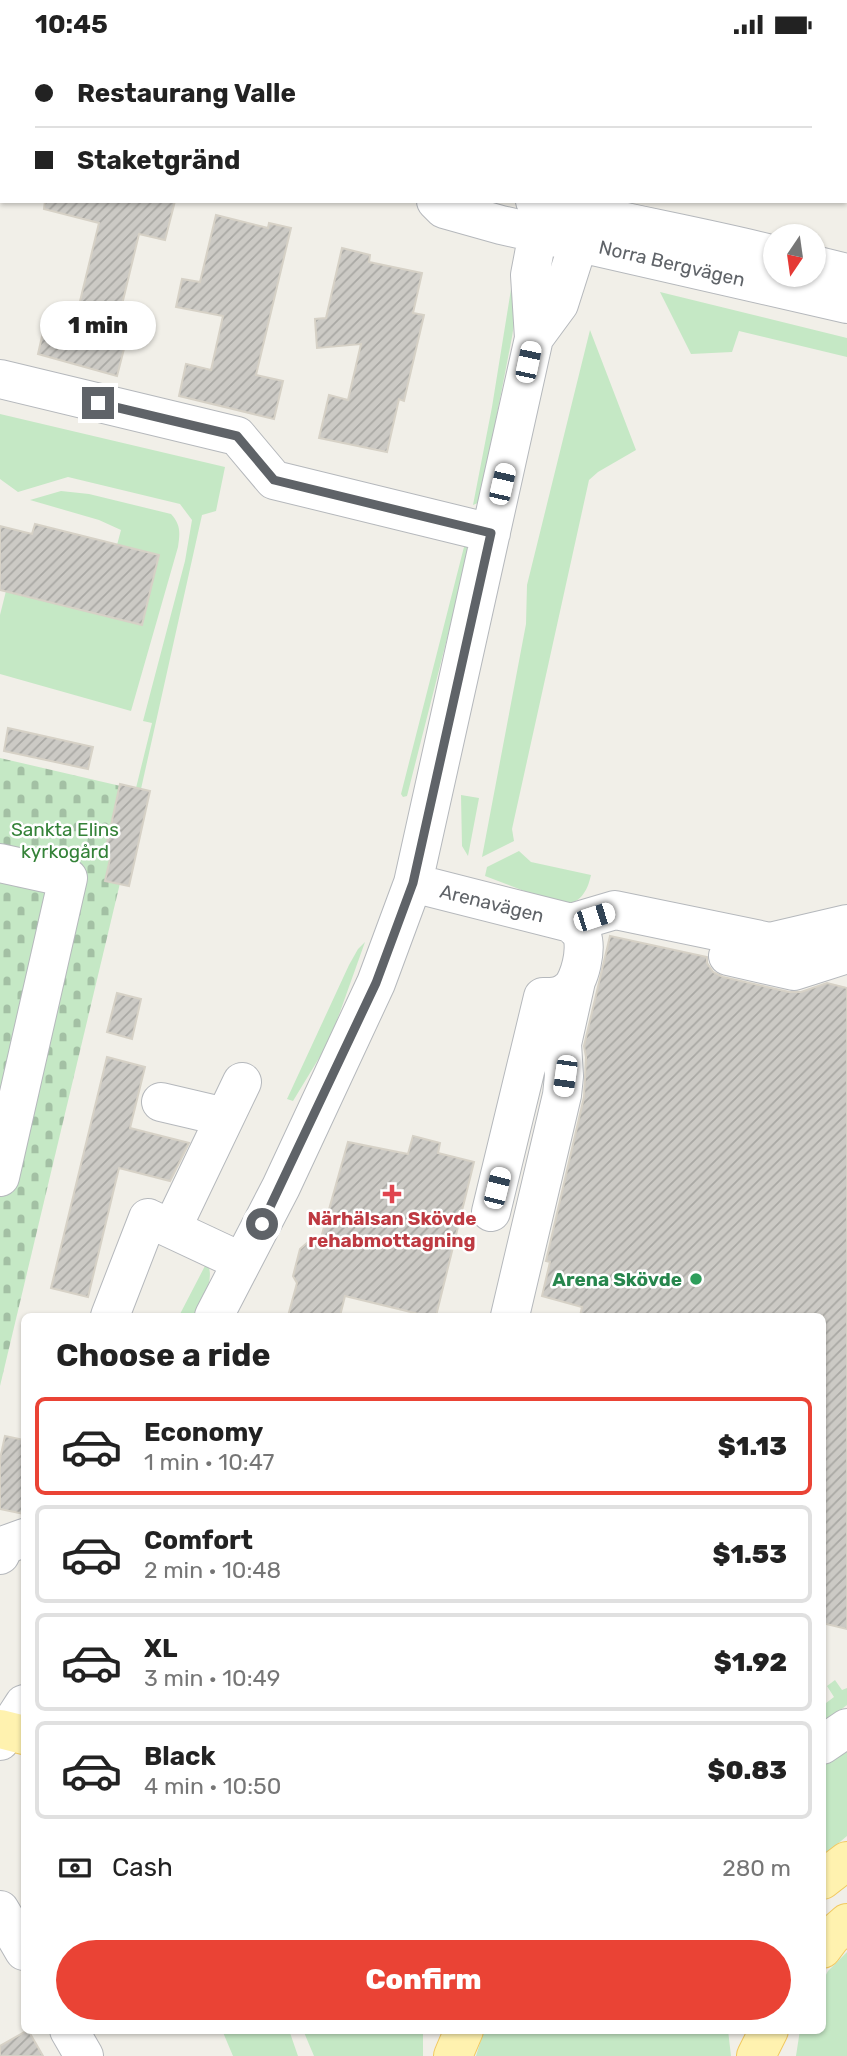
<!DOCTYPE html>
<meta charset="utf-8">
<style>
body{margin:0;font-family:Rubik,sans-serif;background:#f6f6f6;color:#222;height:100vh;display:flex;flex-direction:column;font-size:26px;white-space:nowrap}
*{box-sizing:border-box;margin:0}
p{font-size:23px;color:#767676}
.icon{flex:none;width:38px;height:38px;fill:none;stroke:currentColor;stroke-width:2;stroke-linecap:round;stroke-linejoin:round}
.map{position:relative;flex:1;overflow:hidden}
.details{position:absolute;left:21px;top:1264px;width:805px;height:721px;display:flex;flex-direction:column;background:#fff;border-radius:10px;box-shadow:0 2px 5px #0004}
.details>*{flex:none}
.banner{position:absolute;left:0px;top:0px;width:847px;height:154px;box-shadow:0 2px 5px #0004;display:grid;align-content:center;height:154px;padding:0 35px;background:#fff}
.needle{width:46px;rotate:193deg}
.fabs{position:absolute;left:763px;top:175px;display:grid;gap:14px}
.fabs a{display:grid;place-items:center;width:63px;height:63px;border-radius:50%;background:#fff;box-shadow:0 2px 5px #0004;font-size:35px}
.end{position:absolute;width:32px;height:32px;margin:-16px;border:9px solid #5f6368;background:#fff;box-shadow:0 0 0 4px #fff}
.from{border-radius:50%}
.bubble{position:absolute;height:49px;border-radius:24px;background:#fff;box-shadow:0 2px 5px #0004;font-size:23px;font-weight:800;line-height:49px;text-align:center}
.car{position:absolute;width:21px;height:42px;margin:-21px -10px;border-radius:9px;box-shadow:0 0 5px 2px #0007;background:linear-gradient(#fff 24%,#345 0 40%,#fff 0 76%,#345 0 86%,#fff 0)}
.banner b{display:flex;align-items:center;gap:24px;height:66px;font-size:26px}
.banner b+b{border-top:2px solid #e0e0e0}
.banner i{width:18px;height:18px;background:#222}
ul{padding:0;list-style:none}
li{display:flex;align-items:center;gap:21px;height:98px;margin:0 14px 10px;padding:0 21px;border:4px solid #e0e0e0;border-radius:10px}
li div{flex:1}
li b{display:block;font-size:26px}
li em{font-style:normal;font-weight:800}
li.current{border-color:#ea4335}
li>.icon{width:63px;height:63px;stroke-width:1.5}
h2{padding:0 35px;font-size:32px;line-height:84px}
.pay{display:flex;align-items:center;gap:18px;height:77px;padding:0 35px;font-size:26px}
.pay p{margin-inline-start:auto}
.cta{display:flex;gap:14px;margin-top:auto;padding:14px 35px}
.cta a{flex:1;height:80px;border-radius:42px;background:#ea4335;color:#fff;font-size:28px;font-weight:800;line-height:80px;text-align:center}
.status{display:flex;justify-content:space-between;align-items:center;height:49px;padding:0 35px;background:#fff;direction:ltr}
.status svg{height:19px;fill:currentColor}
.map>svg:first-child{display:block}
</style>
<div class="status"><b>10:45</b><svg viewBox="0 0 49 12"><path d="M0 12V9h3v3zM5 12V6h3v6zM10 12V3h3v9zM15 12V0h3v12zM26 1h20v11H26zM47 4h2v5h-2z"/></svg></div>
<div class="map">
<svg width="847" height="2007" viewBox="0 0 847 2007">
<defs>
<pattern id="cemetery-stones" width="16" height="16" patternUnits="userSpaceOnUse" patternTransform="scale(1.75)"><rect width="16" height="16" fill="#c5e8c5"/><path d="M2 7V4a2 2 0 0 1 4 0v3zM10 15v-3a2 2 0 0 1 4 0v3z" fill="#a3c0a4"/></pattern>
<pattern id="building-hatch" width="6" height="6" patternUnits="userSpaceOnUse" patternTransform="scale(1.75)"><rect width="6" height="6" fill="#cccac5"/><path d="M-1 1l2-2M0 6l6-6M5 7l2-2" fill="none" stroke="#a9a8a4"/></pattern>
</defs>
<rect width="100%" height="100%" fill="#f1efe8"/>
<path fill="#c5e8c5" d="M 512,234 L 517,255 L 512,288 L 480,453 L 473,456 L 492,358 Z
M 660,243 L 847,289 L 847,308 L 739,282 L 732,303 L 691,305 Z
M 590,281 L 636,401 L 598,423 L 589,431 L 512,780 L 514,792 L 482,808 L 526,575 L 527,536 Z
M 0,365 L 225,418 L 216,462 L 202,466 L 141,740 L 136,739 L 152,674 L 143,672 L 185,512 L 192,471 L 180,455 L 68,428 L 18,443 L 0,430 Z
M 61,442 L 89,445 L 171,465 C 181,476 180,484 178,498 L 131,662 L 0,625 L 0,566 L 6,542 L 141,576 L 159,507 L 117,496 L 121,481 L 99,471 L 30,451 Z
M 465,494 L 471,495 L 407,747 L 403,748 L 401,745 Z
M 461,746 L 479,749 L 468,807 L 462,797 Z
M 519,802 L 531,813 L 591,826 C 587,844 579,857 558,855 L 485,827 L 487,818 Z
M 365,893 L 330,991 L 293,1052 L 287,1050 L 349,916 L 358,900 Z
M 207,1213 C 216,1232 202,1250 194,1267 L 179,1267 Z
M 835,1631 L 842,1641 L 847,1639 L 847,1656 L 823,1674 L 822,1657 L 834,1648 L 827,1637 Z
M 847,1691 L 847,1787 L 823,1807 L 823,1709 Z
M 847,1903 L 847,2007 L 796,2007 L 800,1981 L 822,1981 L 823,1931 L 828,1922 Z
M 222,1981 L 289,1981 L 298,2007 L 233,2007 Z
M 303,1981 L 423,1981 L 423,2007 L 314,2007 Z
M 484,1981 L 728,1981 L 731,2007 L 476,2007 Z"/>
<path fill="url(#cemetery-stones)" d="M 0,709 L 142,742 L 0,1337 Z"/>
<path fill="url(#building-hatch)" stroke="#d6d1c6" stroke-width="2" d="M 45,152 L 175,152 L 165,191 L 139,185 L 113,293 L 125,296 L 117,327 L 38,305 L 45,274 L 57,277 L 58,273 L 74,277 L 99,174 L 44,160 Z
M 216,166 L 268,179 L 269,174 L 291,179 L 256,326 L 283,332 L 274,370 L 179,347 L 186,315 L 211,321 L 223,267 L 176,258 L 182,230 L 200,233 Z
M 342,199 L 370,206 L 369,213 L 422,224 L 413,264 L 424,266 L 404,352 L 399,350 L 387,403 L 319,389 L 329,346 L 348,351 L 361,295 L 317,299 L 315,270 L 326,269 Z
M 35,475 L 159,506 L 142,576 L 0,541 L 0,477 L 32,485 Z
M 8,679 L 93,698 L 88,720 L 4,702 Z
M 120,735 L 150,742 L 129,837 L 105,832 L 110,810 L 104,808 Z
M 610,887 L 707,908 L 707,914 L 713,923 L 723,928 L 789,943 L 801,943 L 827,934 L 847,939 L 847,1580 L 822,1574 L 822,1267 L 580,1267 L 582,1258 L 542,1247 L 550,1213 L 546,1212 L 584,1048 L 586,1008 L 584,997 Z
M 117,944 L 141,950 L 132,990 L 107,983 Z
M 107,1008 L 145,1018 L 130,1079 L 189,1094 L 170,1132 L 119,1119 L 88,1248 L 51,1239 Z
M 413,1087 L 440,1094 L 438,1104 L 474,1113 L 436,1267 L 427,1267 L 345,1247 L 340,1267 L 288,1267 L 297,1234 L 293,1227 L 300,1200 L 308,1193 L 319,1196 L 348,1093 L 408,1105 Z
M 5,1387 L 24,1391 L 24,1465 L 0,1460 L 0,1410 Z
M 28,1981 L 43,2007 L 0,2007 L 0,1997 Z"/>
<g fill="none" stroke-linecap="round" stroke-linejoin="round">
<g stroke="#b5b8bc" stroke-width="40">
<path id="minor" d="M 623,0 L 623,2
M 576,2 L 576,0
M 0,30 L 2,31
M 436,152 L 444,160 L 501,176 L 847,255
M 535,152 C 615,173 696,186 775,206
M 814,216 L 847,224
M 534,289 L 559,255 L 587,167
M 0,330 L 237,387 L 274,431 L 491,484
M 0,814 L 68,829 L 0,1128
M 413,834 L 571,874 C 575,878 580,882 582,887 C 587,900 580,931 570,940 C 562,948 553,948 543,948 L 491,1163
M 571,874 L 615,861 L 770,893 L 847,875
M 728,907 L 794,922 L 847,905
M 161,1053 L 225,1068
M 172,1179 L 242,1033
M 110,1267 L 148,1169 L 242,1213
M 214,1267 L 281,1138 L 376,934 L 413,834 L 534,289 L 530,226 L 544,152
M 510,1267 L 562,1046 L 564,1027 L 562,995 L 576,932
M 0,1506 L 5,1496 L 24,1489
M 0,1692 L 24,1655
M 822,1696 L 847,1679
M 0,1861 L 24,1902
M 69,1981 L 84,2007"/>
</g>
<g stroke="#f2c960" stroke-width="40">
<path id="major" d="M 0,1680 L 24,1686
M 822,1831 L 847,1812
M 822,1900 L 831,1888 L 847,1874
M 453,2007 L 464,1981
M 756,2007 L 769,1981"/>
</g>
<use href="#minor" stroke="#fff" stroke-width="38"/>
<use href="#major" stroke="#fff2af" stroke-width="38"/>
</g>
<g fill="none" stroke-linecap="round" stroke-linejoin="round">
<path stroke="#5f6368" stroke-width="9" d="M 98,354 L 237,387 L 274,431 L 491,484 L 413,834 L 376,934 L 262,1175"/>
</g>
<path fill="#e0444e" stroke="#fff" stroke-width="2.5" d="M388.5 1134.5h7v7h7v7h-7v7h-7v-7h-7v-7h7z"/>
<circle fill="#2e9e5b" stroke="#fff" stroke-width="2.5" cx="696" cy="1230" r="7"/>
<g text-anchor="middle" stroke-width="5" stroke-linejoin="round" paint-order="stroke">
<g font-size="19" fill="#5f6368" stroke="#fff">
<text transform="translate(672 214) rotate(13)" y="7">Norra Bergvägen</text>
<text transform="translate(492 854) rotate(14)" y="7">Arenavägen</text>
</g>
<g font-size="19" fill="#348238" stroke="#fff">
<text x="65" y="787">Sankta Elins<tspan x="65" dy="22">kyrkogård</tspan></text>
</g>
<g font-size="19" font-weight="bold" fill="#be3a42" stroke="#fff">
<text x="392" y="1176">Närhälsan Skövde<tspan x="392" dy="22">rehabmottagning</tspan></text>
</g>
<g font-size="19" font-weight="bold" fill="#27864d" stroke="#fff" text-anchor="end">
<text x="682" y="1237">Arena Skövde</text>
</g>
</g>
</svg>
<div class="fabs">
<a><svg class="needle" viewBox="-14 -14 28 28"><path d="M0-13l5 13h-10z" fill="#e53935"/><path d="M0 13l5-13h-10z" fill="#767676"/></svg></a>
</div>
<i class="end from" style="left:262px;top:1175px"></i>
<i class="end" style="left:98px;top:354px"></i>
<div class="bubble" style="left:40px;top:252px;width:116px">1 min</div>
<i class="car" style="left:528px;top:313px;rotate:12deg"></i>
<i class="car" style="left:502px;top:435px;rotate:13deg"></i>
<i class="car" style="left:594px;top:868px;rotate:72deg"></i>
<i class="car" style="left:565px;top:1027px;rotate:188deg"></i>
<i class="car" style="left:497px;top:1139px;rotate:14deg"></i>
<div class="banner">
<b><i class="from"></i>Restaurang Valle</b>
<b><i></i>Staketgränd</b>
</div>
<section class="details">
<h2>Choose a ride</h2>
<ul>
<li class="current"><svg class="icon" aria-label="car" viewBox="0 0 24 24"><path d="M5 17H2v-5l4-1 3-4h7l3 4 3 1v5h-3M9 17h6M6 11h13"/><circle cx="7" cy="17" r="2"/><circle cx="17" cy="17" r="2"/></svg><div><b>Economy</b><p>1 min · 10:47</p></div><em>$1.13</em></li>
<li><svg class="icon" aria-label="car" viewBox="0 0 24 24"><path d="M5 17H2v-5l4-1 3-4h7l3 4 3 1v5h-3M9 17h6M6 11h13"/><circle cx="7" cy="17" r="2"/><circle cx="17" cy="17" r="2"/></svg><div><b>Comfort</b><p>2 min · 10:48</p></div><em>$1.53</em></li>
<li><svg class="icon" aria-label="car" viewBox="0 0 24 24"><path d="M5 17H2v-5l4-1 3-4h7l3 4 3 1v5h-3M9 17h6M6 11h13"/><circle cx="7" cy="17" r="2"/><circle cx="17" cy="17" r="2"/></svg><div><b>XL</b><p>3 min · 10:49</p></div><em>$1.92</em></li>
<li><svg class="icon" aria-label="car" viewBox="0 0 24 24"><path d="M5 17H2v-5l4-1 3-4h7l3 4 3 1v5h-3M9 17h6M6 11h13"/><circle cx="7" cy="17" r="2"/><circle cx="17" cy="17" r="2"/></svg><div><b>Black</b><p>4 min · 10:50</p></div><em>$0.83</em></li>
</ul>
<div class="pay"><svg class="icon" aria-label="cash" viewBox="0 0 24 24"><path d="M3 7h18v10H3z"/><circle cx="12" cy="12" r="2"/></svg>Cash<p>280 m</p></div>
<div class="cta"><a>Confirm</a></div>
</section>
</div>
